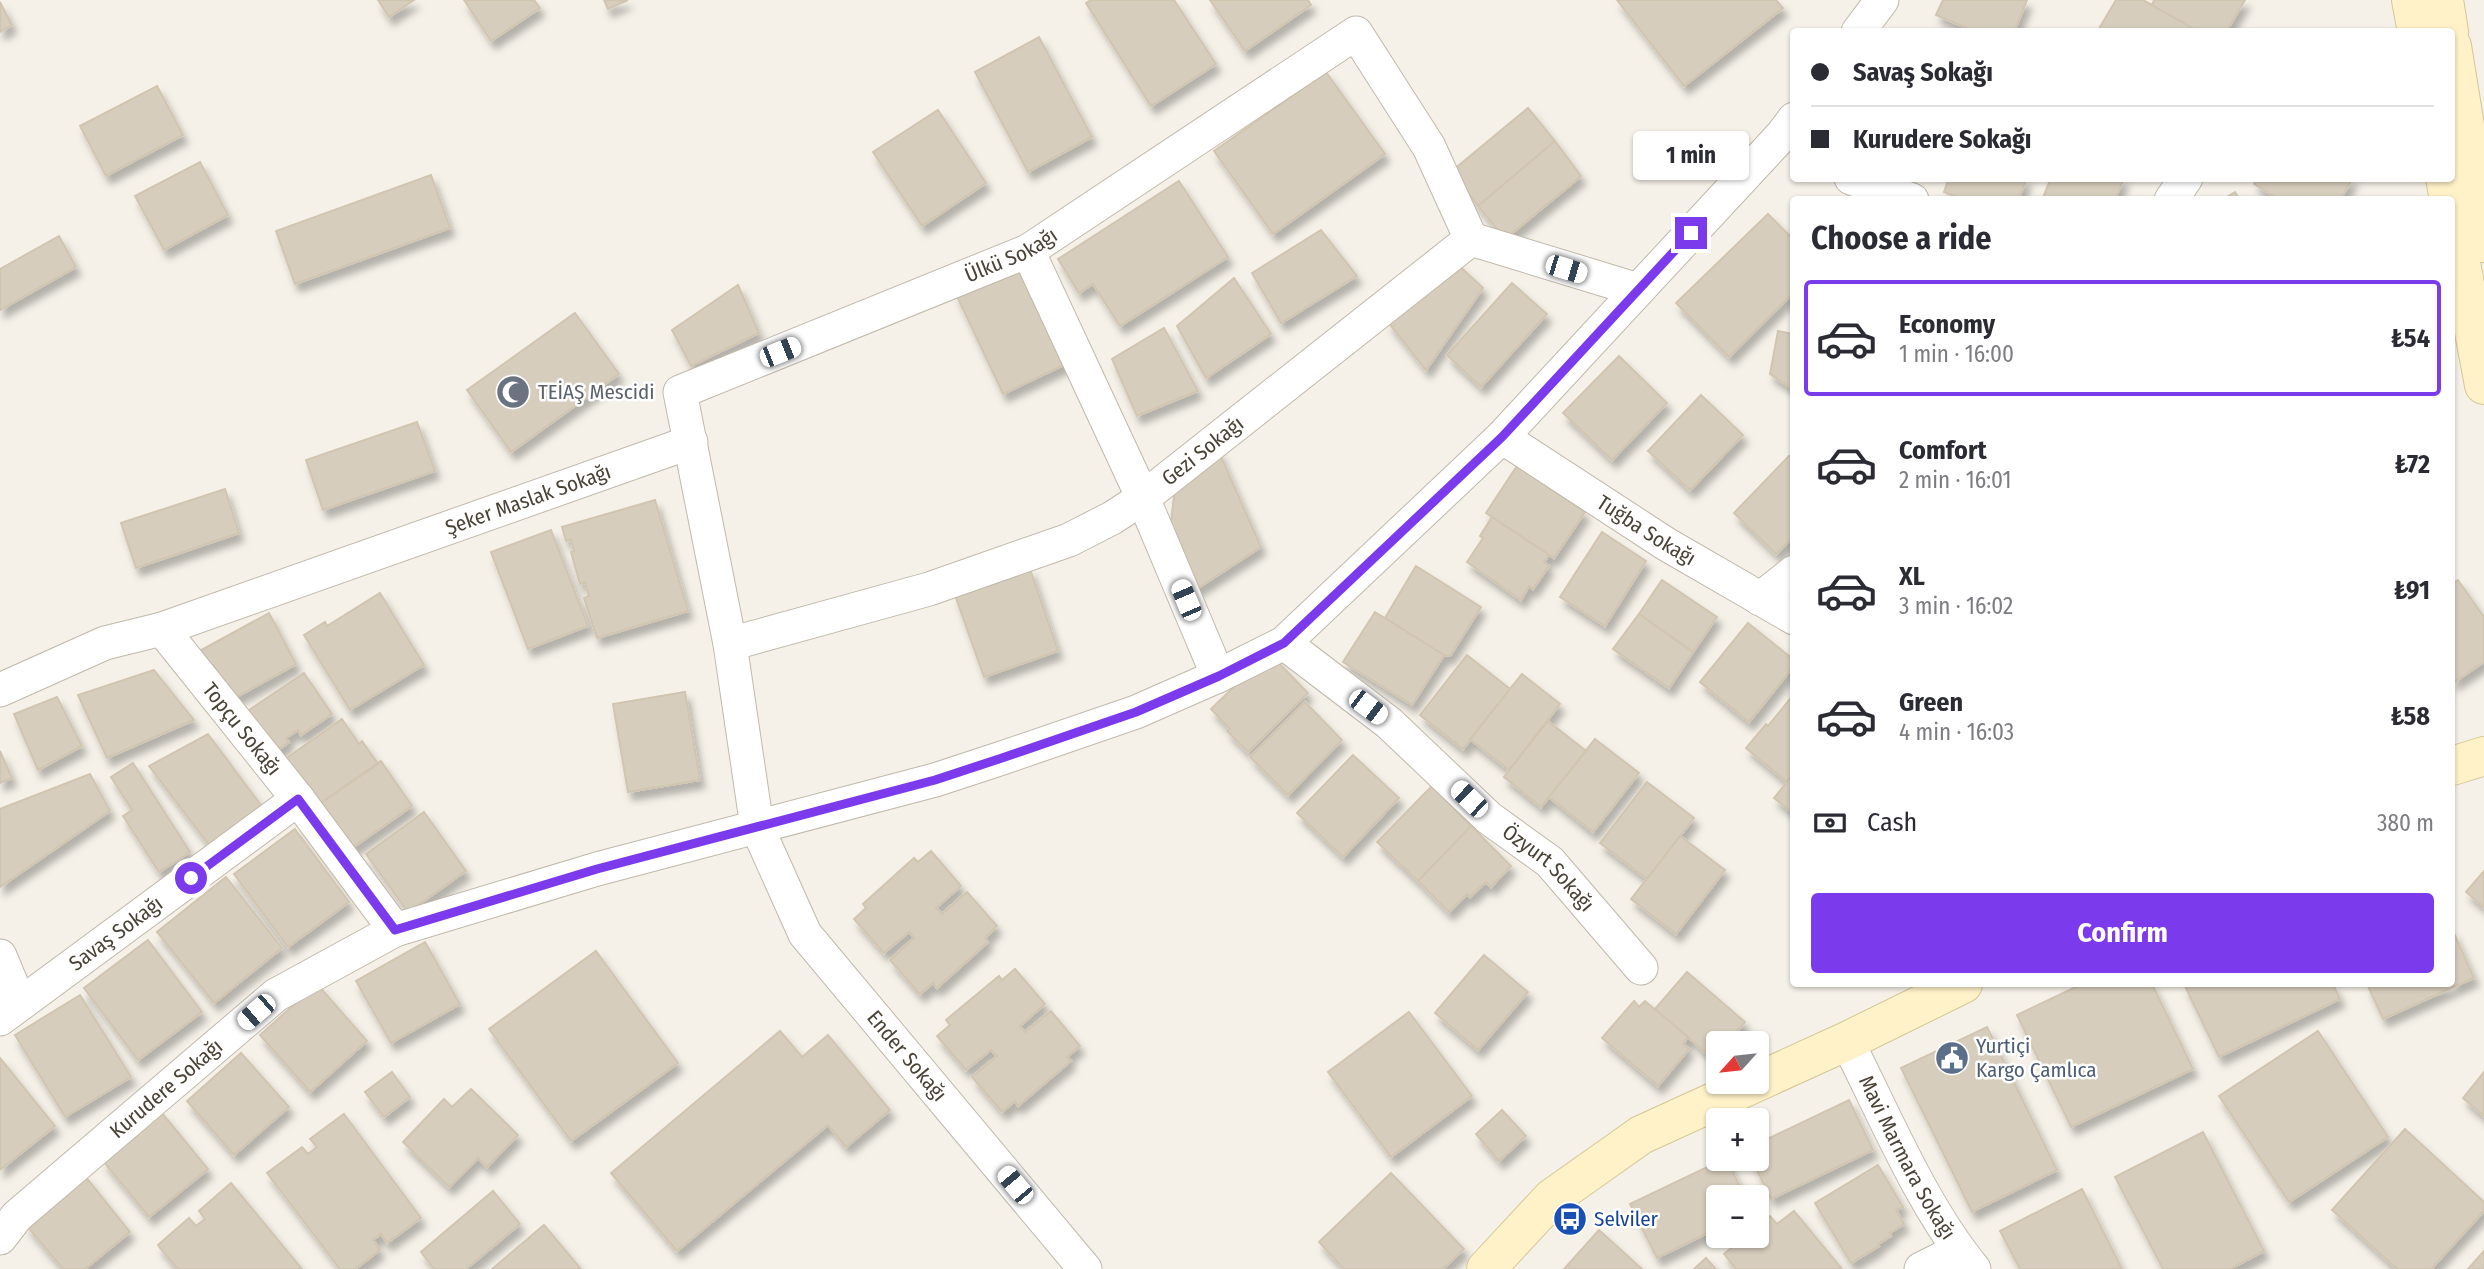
<!DOCTYPE html>
<meta charset="utf-8">
<style>
body{margin:0;font-family:"Fira Sans Condensed",sans-serif;background:#f2f2f3;color:#2b2b33;height:100vh;display:flex;flex-direction:column;font-size:26px;white-space:nowrap}
*{box-sizing:border-box;margin:0}
p{font-size:23px;color:#7c7c81}
.icon{flex:none;width:38px;height:38px;fill:none;stroke:currentColor;stroke-width:2;stroke-linecap:round;stroke-linejoin:round}
.map{position:relative;flex:1;overflow:hidden}
.side{position:absolute;left:1790px;top:196px;width:665px;height:791px;display:flex;flex-direction:column;background:#fff;border-radius:7px;box-shadow:0 2px 5px #0004}
.side>*{flex:none}
.banner{position:absolute;left:1790px;top:28px;width:665px;height:154px;border-radius:7px;box-shadow:0 2px 5px #0004;display:grid;align-content:center;height:154px;padding:0 21px;background:#fff}
.needle{width:46px;rotate:243deg}
.fabs{position:absolute;left:1706px;top:1031px;display:grid;gap:14px}
.fabs a{display:grid;place-items:center;width:63px;height:63px;border-radius:7px;background:#fff;box-shadow:0 2px 5px #0004;font-size:35px}
.end{position:absolute;width:32px;height:32px;margin:-16px;border:9px solid #7c3aed;background:#fff;box-shadow:0 0 0 4px #fff}
.from{border-radius:50%}
.bubble{position:absolute;height:49px;border-radius:7px;background:#fff;box-shadow:0 2px 5px #0004;font-size:23px;font-weight:700;line-height:49px;text-align:center}
.car{position:absolute;width:21px;height:42px;margin:-21px -10px;border-radius:9px;box-shadow:0 0 5px 2px #0007;background:linear-gradient(#fff 24%,#345 0 40%,#fff 0 76%,#345 0 86%,#fff 0)}
.banner b{display:flex;align-items:center;gap:24px;height:66px;font-size:26px}
.banner b+b{border-top:2px solid #e1e1e2}
.banner i{width:18px;height:18px;background:#2b2b33}
ul{padding:0;list-style:none}
li{display:flex;align-items:center;gap:21px;height:116px;margin:0 14px 10px;padding:0 7px;border:4px solid transparent;border-radius:7px}
li div{flex:1}
li b{display:block;font-size:26px}
li em{font-style:normal;font-weight:700}
li.active{border-color:#7c3aed}
li>.icon{width:63px;height:63px;stroke-width:1.5}
h2{padding:0 21px;font-size:32px;line-height:84px}
.pay{display:flex;align-items:center;gap:18px;height:77px;padding:0 21px;font-size:26px}
.pay p{margin-inline-start:auto}
.button{display:flex;gap:14px;margin-top:auto;padding:14px 21px}
.button a{flex:1;height:80px;border-radius:7px;background:#7c3aed;color:#fff;font-size:28px;font-weight:700;line-height:80px;text-align:center}
.map>svg:first-child{display:block}
</style>
<div class="map">
<svg width="2484" height="1269" viewBox="0 0 2484 1269">
<defs>
<filter id="shadow"><feDropShadow dx="4.5" dy="8" stdDeviation="3.5" flood-color="#0004"/></filter>
</defs>
<rect width="100%" height="100%" fill="#f5f1e8"/>
<path fill="#d7cdbd" stroke="#d2c5b0" stroke-width="2" filter="url(#shadow)" d="M 378,0 L 414,0 L 389,17 Z
M 464,0 L 534,0 L 540,8 L 491,41 Z
M 604,0 L 628,0 L 608,9 Z
M 1091,0 L 1174,0 L 1216,64 L 1151,106 L 1086,3 Z
M 1210,0 L 1308,0 L 1311,5 L 1245,51 Z
M 1617,0 L 1776,0 L 1783,8 L 1684,86 Z
M 1943,0 L 2027,0 L 2014,32 L 1976,32 L 1936,15 Z
M 2116,0 L 2143,0 L 2199,32 L 2097,32 Z
M 2154,0 L 2245,0 L 2226,32 L 2199,32 L 2152,5 Z
M 0,2 L 12,25 L 0,32 Z
M 1039,37 L 1092,137 L 1028,172 L 975,72 Z
M 1326,72 L 1385,154 L 1273,234 L 1214,151 Z
M 157,86 L 183,135 L 106,176 L 80,126 Z
M 1528,108 L 1555,141 L 1478,206 L 1452,171 Z
M 938,110 L 986,183 L 922,226 L 873,152 Z
M 1555,141 L 1581,176 L 1505,239 L 1478,206 Z
M 200,162 L 228,215 L 164,250 L 135,196 Z
M 431,175 L 450,228 L 295,284 L 276,231 Z
M 1949,178 L 2027,178 L 2018,200 L 1964,200 L 1944,192 Z
M 2051,178 L 2124,178 L 2115,200 L 2042,200 Z
M 2257,178 L 2353,178 L 2340,200 L 2280,200 L 2254,184 Z
M 1179,181 L 1228,257 L 1120,326 L 1093,284 L 1079,293 L 1058,259 Z
M 2235,192 L 2240,200 L 2222,200 Z
M 1768,214 L 1794,240 L 1794,292 L 1729,357 L 1676,303 Z
M 1321,230 L 1357,276 L 1281,323 L 1252,273 Z
M 59,236 L 76,267 L 0,310 L 0,269 Z
M 1453,260 L 1483,288 L 1426,370 L 1388,322 Z
M 1022,264 L 1068,363 L 1003,394 L 955,292 Z
M 1234,278 L 1271,334 L 1206,378 L 1177,326 Z
M 1512,283 L 1547,314 L 1481,387 L 1447,355 Z
M 738,285 L 759,333 L 691,366 L 672,330 Z
M 575,313 L 619,374 L 511,452 L 467,390 Z
M 1164,328 L 1198,391 L 1137,416 L 1112,359 Z
M 1778,331 L 1792,334 L 1794,331 L 1794,390 L 1770,374 Z
M 1619,356 L 1667,403 L 1612,460 L 1563,413 Z
M 1701,395 L 1743,435 L 1690,490 L 1648,451 Z
M 417,422 L 435,471 L 323,510 L 306,460 Z
M 1218,450 L 1261,547 L 1189,594 L 1169,538 L 1177,472 Z
M 1789,456 L 1794,461 L 1794,536 L 1776,554 L 1734,513 Z
M 1517,466 L 1585,512 L 1554,558 L 1486,513 Z
M 225,489 L 239,533 L 136,568 L 121,523 Z
M 655,500 L 688,611 L 597,638 L 584,598 L 589,596 L 585,582 L 580,584 L 571,552 L 574,551 L 571,539 L 566,541 L 562,527 Z
M 1492,517 L 1549,555 L 1544,562 L 1549,566 L 1533,589 L 1529,586 L 1521,600 L 1467,562 L 1483,538 L 1480,536 Z
M 551,530 L 588,626 L 528,649 L 491,552 Z
M 1602,532 L 1646,561 L 1605,626 L 1560,597 Z
M 1416,566 L 1481,607 L 1450,656 L 1444,655 L 1385,618 Z
M 1030,569 L 1058,651 L 984,677 L 955,595 Z
M 1662,580 L 1717,617 L 1693,652 L 1639,614 Z
M 2458,580 L 2484,617 L 2484,662 L 2453,683 L 2452,584 Z
M 380,593 L 424,665 L 350,710 L 304,635 L 325,622 L 327,626 Z
M 1375,612 L 1444,655 L 1412,705 L 1343,662 Z
M 269,613 L 296,664 L 224,704 L 196,653 Z
M 1639,614 L 1693,652 L 1669,688 L 1613,649 Z
M 1748,623 L 1794,660 L 1794,666 L 1749,722 L 1700,682 Z
M 1269,653 L 1308,693 L 1248,752 L 1227,731 L 1230,729 L 1211,709 Z
M 1467,655 L 1510,689 L 1463,749 L 1420,715 Z
M 154,670 L 194,720 L 107,758 L 78,695 Z
M 304,673 L 332,714 L 301,735 L 298,730 L 286,738 L 289,742 L 271,755 L 243,714 Z
M 1522,674 L 1560,704 L 1509,770 L 1470,739 Z
M 685,692 L 700,780 L 628,792 L 613,704 Z
M 1794,694 L 1794,773 L 1787,782 L 1746,748 L 1766,724 L 1768,726 Z
M 57,697 L 82,746 L 38,770 L 14,714 Z
M 1305,702 L 1342,740 L 1288,795 L 1250,757 Z
M 342,719 L 359,744 L 362,741 L 378,764 L 318,805 L 281,762 Z
M 1548,721 L 1586,751 L 1541,807 L 1504,777 Z
M 208,734 L 263,808 L 209,845 L 149,766 Z
M 1595,739 L 1639,773 L 1593,832 L 1549,797 Z
M 0,751 L 12,778 L 0,783 Z
M 1353,755 L 1399,798 L 1343,857 L 1297,813 Z
M 381,761 L 412,806 L 348,851 L 318,805 Z
M 133,763 L 190,852 L 159,872 L 123,816 L 132,810 L 111,777 Z
M 1794,773 L 1794,814 L 1774,798 Z
M 90,774 L 110,811 L 0,887 L 0,809 Z
M 1647,782 L 1694,818 L 1647,879 L 1600,843 Z
M 1432,786 L 1471,826 L 1418,881 L 1377,842 Z
M 424,812 L 466,871 L 408,912 L 366,854 Z
M 1471,826 L 1511,866 L 1491,887 L 1486,882 L 1470,897 L 1467,894 L 1449,912 L 1418,881 Z
M 295,829 L 349,902 L 288,947 L 234,874 Z
M 1680,836 L 1725,870 L 1676,934 L 1631,899 Z
M 931,851 L 961,886 L 936,908 L 942,914 L 967,892 L 997,926 L 985,938 L 988,942 L 937,988 L 933,983 L 920,994 L 890,960 L 914,938 L 909,932 L 884,953 L 854,919 L 866,908 L 863,904 L 914,858 L 918,862 Z
M 2484,871 L 2484,907 L 2466,892 Z
M 226,877 L 282,948 L 214,1003 L 157,932 Z
M 2452,929 L 2474,978 L 2383,1019 L 2367,984 L 2452,984 Z
M 148,940 L 202,1012 L 138,1060 L 84,988 Z
M 425,942 L 460,1004 L 391,1043 L 356,981 Z
M 596,951 L 678,1063 L 571,1141 L 489,1029 Z
M 1484,955 L 1528,992 L 1478,1050 L 1435,1013 Z
M 1015,969 L 1045,1004 L 1020,1026 L 1025,1032 L 1051,1011 L 1080,1046 L 1067,1057 L 1071,1061 L 1018,1106 L 1015,1101 L 1002,1112 L 972,1077 L 997,1056 L 991,1050 L 966,1070 L 937,1036 L 950,1025 L 946,1020 L 999,976 L 1002,980 Z
M 1687,972 L 1745,1022 L 1727,1043 L 1718,1043 L 1718,1053 L 1713,1059 L 1655,1009 Z
M 317,984 L 367,1041 L 310,1092 L 260,1035 Z
M 2082,984 L 2152,984 L 2193,1069 L 2071,1127 L 2017,1015 Z
M 2184,984 L 2333,984 L 2340,999 L 2219,1057 Z
M 80,995 L 131,1077 L 65,1117 L 15,1035 Z
M 1634,1001 L 1639,1007 L 1645,1001 L 1688,1037 L 1683,1044 L 1689,1049 L 1658,1086 L 1602,1038 Z
M 1409,1012 L 1472,1096 L 1391,1157 L 1328,1072 Z
M 1987,1027 L 2057,1170 L 1972,1212 L 1901,1068 Z
M 780,1031 L 802,1057 L 828,1035 L 890,1110 L 846,1147 L 828,1125 L 677,1251 L 611,1173 Z
M 2318,1031 L 2388,1137 L 2289,1202 L 2219,1096 Z
M 241,1053 L 289,1107 L 234,1155 L 187,1101 Z
M 0,1058 L 55,1126 L 0,1170 Z
M 392,1072 L 410,1097 L 384,1117 L 365,1092 Z
M 2484,1072 L 2484,1116 L 2463,1098 Z
M 471,1089 L 518,1135 L 487,1167 L 478,1158 L 449,1187 L 403,1142 L 444,1099 L 452,1107 Z
M 1849,1100 L 1873,1150 L 1771,1199 L 1751,1158 L 1757,1158 L 1757,1144 Z
M 1502,1110 L 1526,1136 L 1499,1161 L 1476,1134 Z
M 162,1113 L 208,1169 L 149,1217 L 103,1161 Z
M 344,1114 L 421,1218 L 387,1243 L 381,1234 L 373,1240 L 380,1250 L 355,1269 L 340,1269 L 267,1173 L 302,1147 L 308,1154 L 317,1147 L 310,1139 Z
M 2405,1129 L 2484,1202 L 2484,1211 L 2431,1269 L 2397,1269 L 2332,1210 Z
M 2203,1132 L 2264,1251 L 2230,1269 L 2163,1269 L 2115,1177 Z
M 1726,1158 L 1745,1197 L 1718,1197 L 1718,1228 L 1657,1258 L 1630,1204 Z
M 1878,1165 L 1903,1207 L 1896,1210 L 1904,1224 L 1890,1233 L 1891,1236 L 1878,1244 L 1879,1246 L 1851,1263 L 1815,1203 Z
M 1391,1173 L 1464,1249 L 1443,1269 L 1344,1269 L 1319,1242 Z
M 85,1176 L 130,1232 L 85,1269 L 63,1269 L 26,1225 Z
M 231,1183 L 302,1269 L 178,1269 L 160,1248 L 158,1245 L 189,1218 L 196,1226 L 205,1219 L 199,1211 Z
M 2082,1189 L 2122,1269 L 2020,1269 L 2000,1231 Z
M 493,1191 L 520,1224 L 466,1269 L 434,1269 L 421,1252 Z
M 1794,1211 L 1842,1269 L 1736,1269 L 1724,1254 L 1746,1236 L 1757,1236 L 1757,1226 L 1770,1216 L 1777,1224 Z
M 544,1225 L 581,1269 L 492,1269 Z
M 1599,1230 L 1642,1269 L 1564,1269 Z
M 2484,1251 L 2484,1269 L 2468,1269 Z
M 1706,1258 L 1716,1269 L 1694,1269 Z"/>
<g fill="none" stroke-linecap="round" stroke-linejoin="round">
<g stroke="#c1b9aa" stroke-width="35">
<g id="street">
<path d="M 1858,32 L 1882,0"/>
<path d="M 1851,178 L 1912,200"/>
<path d="M 2171,200 L 2186,178"/>
<path d="M 1028,251 L 1143,498 L 1218,676"/>
<path id="s1" d="M 1502,437 L 1666,544 L 1794,618"/>
<path d="M 1760,599 L 1794,572"/>
<path id="s2" d="M 162,629 L 298,799 L 395,930"/>
<path id="s3" d="M 1284,643 L 1389,723 L 1489,818 L 1550,862 L 1641,968"/>
<path id="s4" d="M 730,644 L 929,589 L 1069,540 L 1112,518 L 1143,498 L 1471,239 L 1638,290"/>
<path id="s5" d="M 0,690 L 105,643 L 162,629 L 691,442"/>
<path d="M 0,956 L 20,1004"/>
<path id="s6" d="M 0,1019 L 298,799"/>
<path id="s7" d="M 1847,1041 C 1884,1114 1922,1206 1974,1269"/>
<path id="s8" d="M 0,1238 L 17,1216 L 276,995 L 395,930 L 597,869 L 935,780 L 1002,758 L 1136,712 L 1218,676 L 1284,643 L 1502,437 L 1782,135 L 1794,119"/>
<path id="s9" d="M 1085,1269 L 805,934 L 757,827 L 730,644 L 680,392 L 1028,251 L 1356,33 L 1429,147 L 1471,239"/>
<path d="M 1921,1269 L 1959,1250"/>
</g>
</g>
<g stroke="#d6c696" stroke-width="40">
<path id="secondary" d="M 2411,0 L 2417,32
M 2444,0 L 2449,32
M 2452,46 L 2484,243
M 2445,178 L 2449,200
M 2452,215 L 2484,385
M 2452,766 L 2484,756
M 1486,1269 L 1552,1198 L 1641,1135 L 1847,1041 L 1963,984"/>
</g>
<use href="#street" stroke="#fff" stroke-width="33"/>
<use href="#secondary" stroke="#fff2c8" stroke-width="38"/>
</g>
<g fill="none" stroke-linecap="round" stroke-linejoin="round">
<path stroke="#7c3aed" stroke-width="9" d="M 191,878 L 298,799 L 395,930 L 597,869 L 935,780 L 1002,758 L 1136,712 L 1219,676 L 1284,643 L 1502,437 L 1691,233"/>
</g>
<defs>
<g id="mosque-disc" transform="scale(1.75)"><circle r="9.5" fill="#6b7280" stroke="#fff"/><path d="M3.5-4.9A6 6 0 1 0 3.5 4.9A5 5 0 1 1 3.5-4.9Z" fill="#fff"/></g>
<g id="civic-disc" transform="scale(1.75)"><circle r="9.5" fill="#5c6f8a" stroke="#fff"/><path d="M-.6-6.5H3V-4.5H.6V-3L4-1V1h2V6H-6V1h2V-1L-.6-3ZM-1.2 2.5V6h2.4V2.5Z" fill="#fff"/></g>
<g id="bus-disc" transform="scale(1.75)"><circle r="9.5" fill="#1a4fb4" stroke="#fff"/><path d="M-5-6H5V4H4V6H2V4H-2V6H-4V4H-5ZM-3.5-4V0h7V-4ZM-3.5 1.2v1.5H-2V1.2ZM2 1.2v1.5H3.5V1.2Z" fill="#fff"/></g>
</defs>
<g fill-rule="evenodd">
<use href="#mosque-disc" x="513" y="392"/>
<use href="#civic-disc" x="1952" y="1058"/>
<use href="#bus-disc" x="1570" y="1219"/>
</g>
<g text-anchor="middle" stroke-width="5" stroke-linejoin="round" paint-order="stroke">
<g font-size="21" fill="#494236" stroke="#fff">
<text dy="7" stroke="none"><textPath href="#s9" startOffset="1354">Ülkü Sokağı</textPath></text>
<text dy="7" stroke="none"><textPath href="#s4" startOffset="516">Gezi Sokağı</textPath></text>
<text dy="7" stroke="none"><textPath href="#s5" startOffset="562">Şeker Maslak Sokağı</textPath></text>
<text dy="7" stroke="none"><textPath href="#s1" startOffset="172">Tuğba Sokağı</textPath></text>
<text dy="7" stroke="none"><textPath href="#s2" startOffset="128">Topçu Sokağı</textPath></text>
<text dy="7" stroke="none"><textPath href="#s3" startOffset="348">Özyurt Sokağı</textPath></text>
<text dy="7" stroke="none"><textPath href="#s6" startOffset="144">Savaş Sokağı</textPath></text>
<text transform="translate(907 1056) rotate(50)" y="7">Ender Sokağı</text>
<text dy="7" stroke="none"><textPath href="#s8" startOffset="224">Kurudere Sokağı</textPath></text>
<text dy="7" stroke="none"><textPath href="#s7" startOffset="131">Mavi Marmara Sokağı</textPath></text>
</g>
<g font-size="21" fill="#5b616d" stroke="#fff" text-anchor="start">
<text x="538" y="399">TEİAŞ Mescidi</text>
</g>
<g font-size="21" fill="#4e5e75" stroke="#fff" text-anchor="start">
<text x="1976" y="1053">Yurtiçi<tspan x="1976" dy="24">Kargo Çamlıca</tspan></text>
</g>
<g font-size="21" fill="#164399" stroke="#fff" text-anchor="start">
<text x="1594" y="1226">Selviler</text>
</g>
</g>
</svg>
<div class="fabs">
<a><svg class="needle" viewBox="-14 -14 28 28"><path d="M0-13l5 13h-10z" fill="#e53935"/><path d="M0 13l5-13h-10z" fill="#7c7c81"/></svg></a>
<a>+</a>
<a>−</a>
</div>
<i class="end from" style="left:191px;top:878px"></i>
<i class="end" style="left:1691px;top:233px"></i>
<div class="bubble" style="left:1633px;top:131px;width:116px">1 min</div>
<i class="car" style="left:1566px;top:269px;rotate:107deg"></i>
<i class="car" style="left:780px;top:352px;rotate:68deg"></i>
<i class="car" style="left:1186px;top:600px;rotate:337deg"></i>
<i class="car" style="left:1368px;top:707px;rotate:127deg"></i>
<i class="car" style="left:1469px;top:799px;rotate:314deg"></i>
<i class="car" style="left:256px;top:1012px;rotate:229deg"></i>
<i class="car" style="left:1015px;top:1185px;rotate:320deg"></i>
<div class="banner">
<b><i class="from"></i>Savaş Sokağı</b>
<b><i></i>Kurudere Sokağı</b>
</div>
<section class="side">
<h2>Choose a ride</h2>
<ul>
<li class="active"><svg class="icon" aria-label="car" viewBox="0 0 24 24"><path d="M5 17H2v-5l4-1 3-4h7l3 4 3 1v5h-3M9 17h6M6 11h13"/><circle cx="7" cy="17" r="2"/><circle cx="17" cy="17" r="2"/></svg><div><b>Economy</b><p>1 min · 16:00</p></div><em>₺54</em></li>
<li><svg class="icon" aria-label="car" viewBox="0 0 24 24"><path d="M5 17H2v-5l4-1 3-4h7l3 4 3 1v5h-3M9 17h6M6 11h13"/><circle cx="7" cy="17" r="2"/><circle cx="17" cy="17" r="2"/></svg><div><b>Comfort</b><p>2 min · 16:01</p></div><em>₺72</em></li>
<li><svg class="icon" aria-label="car" viewBox="0 0 24 24"><path d="M5 17H2v-5l4-1 3-4h7l3 4 3 1v5h-3M9 17h6M6 11h13"/><circle cx="7" cy="17" r="2"/><circle cx="17" cy="17" r="2"/></svg><div><b>XL</b><p>3 min · 16:02</p></div><em>₺91</em></li>
<li><svg class="icon" aria-label="car" viewBox="0 0 24 24"><path d="M5 17H2v-5l4-1 3-4h7l3 4 3 1v5h-3M9 17h6M6 11h13"/><circle cx="7" cy="17" r="2"/><circle cx="17" cy="17" r="2"/></svg><div><b>Green</b><p>4 min · 16:03</p></div><em>₺58</em></li>
</ul>
<div class="pay"><svg class="icon" aria-label="cash" viewBox="0 0 24 24"><path d="M3 7h18v10H3z"/><circle cx="12" cy="12" r="2"/></svg>Cash<p>380 m</p></div>
<div class="button"><a>Confirm</a></div>
</section>
</div>
